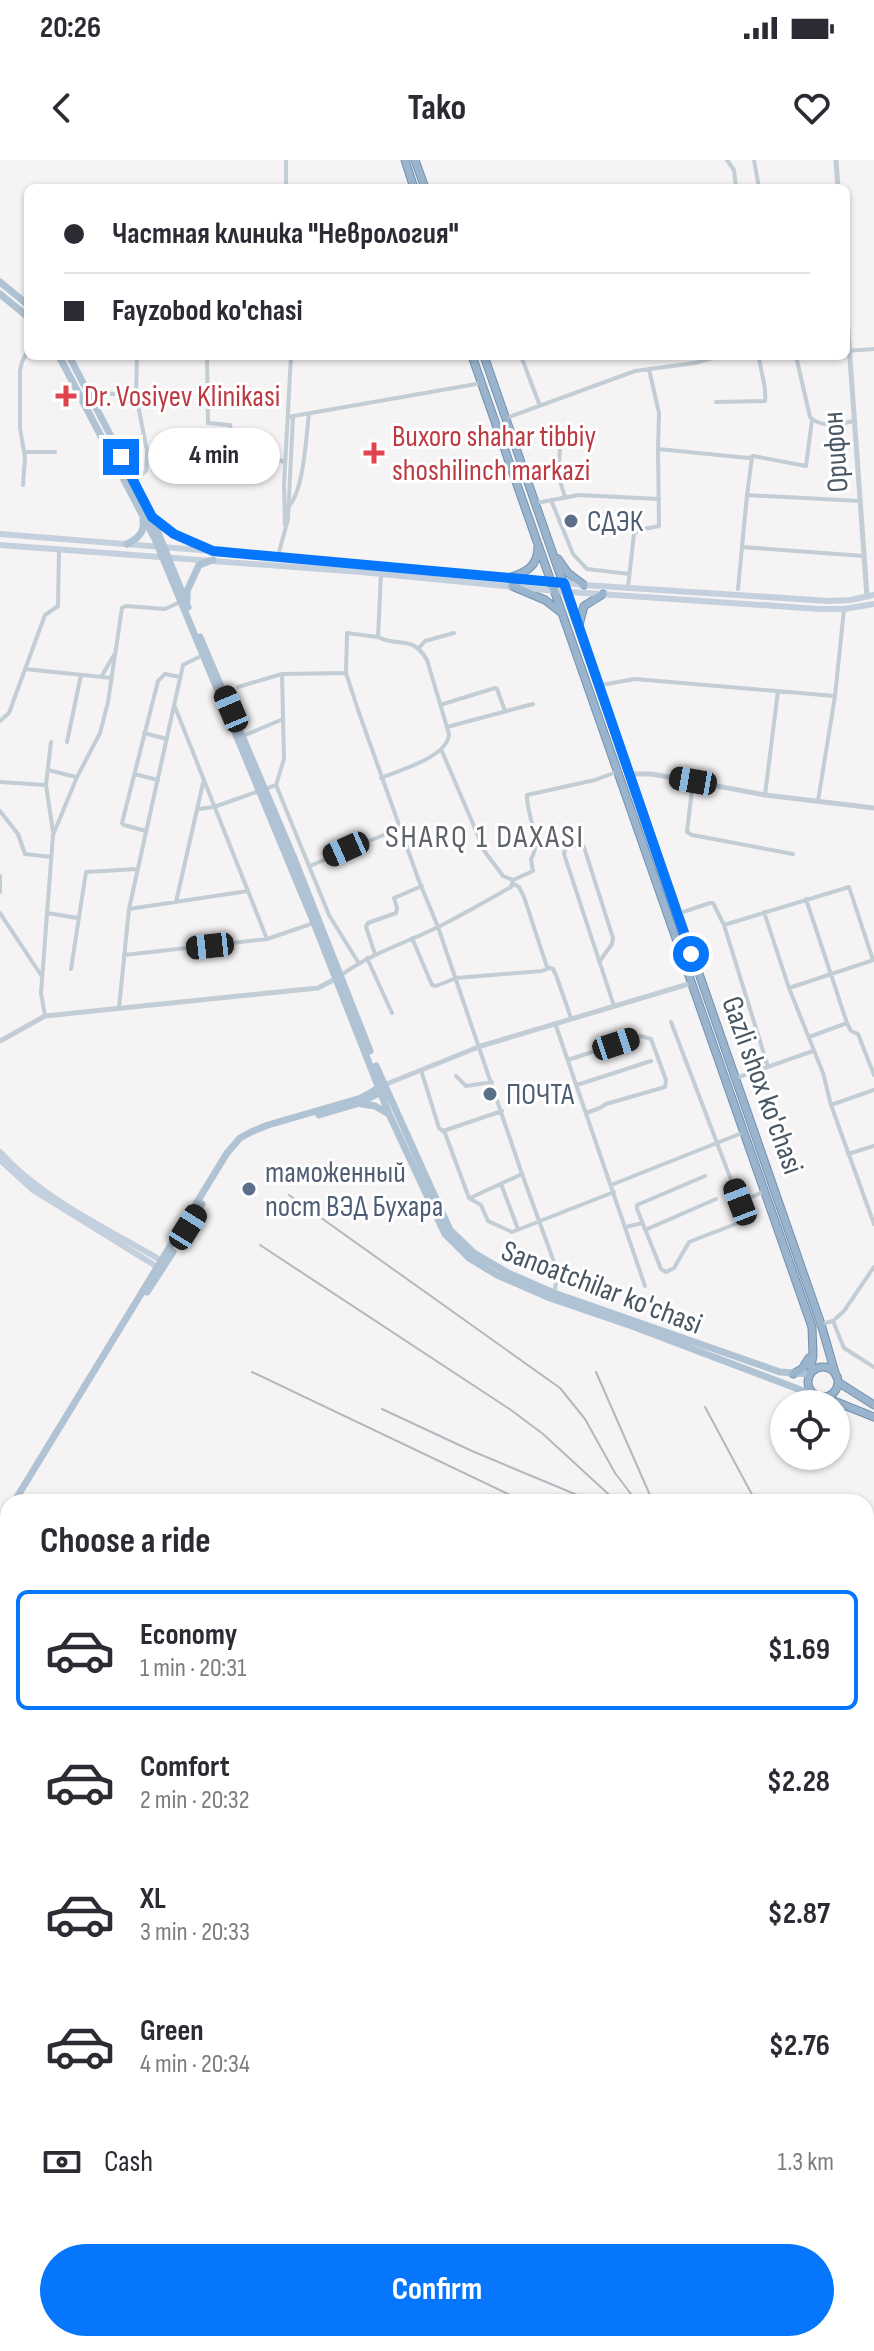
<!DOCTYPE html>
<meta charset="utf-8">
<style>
body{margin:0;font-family:"Sofia Sans Condensed",sans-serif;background:#f2f2f3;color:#2b2b33;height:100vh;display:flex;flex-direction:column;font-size:30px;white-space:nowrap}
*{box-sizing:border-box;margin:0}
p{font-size:26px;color:#7c7c81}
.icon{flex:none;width:44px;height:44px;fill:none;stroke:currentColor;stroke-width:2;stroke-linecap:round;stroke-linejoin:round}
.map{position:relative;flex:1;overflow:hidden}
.drawer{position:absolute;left:0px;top:1334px;width:874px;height:858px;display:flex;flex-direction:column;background:#fff;border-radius:24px 24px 0 0;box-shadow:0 2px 6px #0004}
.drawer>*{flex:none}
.hud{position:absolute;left:24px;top:24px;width:826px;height:176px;border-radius:12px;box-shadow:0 2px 6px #0004;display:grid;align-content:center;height:176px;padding:0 40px;background:#fff}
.buttons{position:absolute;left:770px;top:1230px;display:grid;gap:16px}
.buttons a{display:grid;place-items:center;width:80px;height:80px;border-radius:50%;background:#fff;box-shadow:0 2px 6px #0004;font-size:40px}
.end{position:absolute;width:36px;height:36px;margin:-18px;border:10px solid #0676fc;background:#fff;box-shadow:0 0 0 4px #fff}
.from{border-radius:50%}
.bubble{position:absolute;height:56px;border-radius:28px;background:#fff;box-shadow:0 2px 6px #0004;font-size:26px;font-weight:700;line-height:56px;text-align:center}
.car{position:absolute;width:24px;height:48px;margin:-24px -12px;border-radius:10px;box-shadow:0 0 6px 2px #0007;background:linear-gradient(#222 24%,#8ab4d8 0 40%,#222 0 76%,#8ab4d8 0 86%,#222 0)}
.hud b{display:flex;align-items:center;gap:28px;height:76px;font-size:30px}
.hud b+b{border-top:2px solid #e1e1e2}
.hud i{width:20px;height:20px;background:#2b2b33}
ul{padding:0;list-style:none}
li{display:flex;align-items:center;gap:24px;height:120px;margin:0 16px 12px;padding:0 24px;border:4px solid transparent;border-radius:12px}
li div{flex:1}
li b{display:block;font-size:30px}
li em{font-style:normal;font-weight:700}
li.current{border-color:#0676fc}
li>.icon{width:72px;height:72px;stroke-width:1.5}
h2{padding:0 40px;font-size:36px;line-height:96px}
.pay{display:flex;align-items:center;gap:20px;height:88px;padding:0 40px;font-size:30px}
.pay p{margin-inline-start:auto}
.primary-button{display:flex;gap:16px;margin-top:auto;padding:16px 40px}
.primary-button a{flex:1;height:92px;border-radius:48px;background:#0676fc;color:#fff;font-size:32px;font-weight:700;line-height:92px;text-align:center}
.status{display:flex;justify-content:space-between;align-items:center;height:56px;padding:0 40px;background:#fff;direction:ltr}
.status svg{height:22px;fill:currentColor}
header{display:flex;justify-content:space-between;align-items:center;height:104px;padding:0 40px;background:#fff;font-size:36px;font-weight:700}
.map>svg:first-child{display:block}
</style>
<div class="status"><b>20:26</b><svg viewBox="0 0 49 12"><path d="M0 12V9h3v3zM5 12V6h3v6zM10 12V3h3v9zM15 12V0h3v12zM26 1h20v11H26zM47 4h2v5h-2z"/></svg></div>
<header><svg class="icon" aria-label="back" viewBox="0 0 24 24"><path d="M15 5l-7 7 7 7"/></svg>Tako<svg class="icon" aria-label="heart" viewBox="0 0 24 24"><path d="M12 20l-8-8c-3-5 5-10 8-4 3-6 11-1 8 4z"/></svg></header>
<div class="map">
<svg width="874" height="2191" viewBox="0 0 874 2191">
<rect width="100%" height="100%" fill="#f5f3f3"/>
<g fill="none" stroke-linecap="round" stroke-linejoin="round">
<g stroke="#7191b2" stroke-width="9">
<path id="trunk" d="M 405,0 L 414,28
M 415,0 L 425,28
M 472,196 L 812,1167 L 813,1195 L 810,1214
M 484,196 L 821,1164 L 836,1216
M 558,399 L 568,413 L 584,425
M 508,418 C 525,413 538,407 538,387
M 512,426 L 545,440 L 562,453
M 579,465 L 584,446 L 603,434
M808 1222a15 15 0 1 1 30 0a15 15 0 1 1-30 0Z
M 793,1214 L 802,1209 L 809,1198
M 838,1222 L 874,1245
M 824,1237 L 874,1257"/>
</g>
<path stroke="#c2cdd5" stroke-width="4" d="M 727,0 L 734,10 L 736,28
M 754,0 L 759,28
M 286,28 L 286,0
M 846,191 L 874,189
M 207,196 L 208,263 L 230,265 L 235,295 L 268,297 L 285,302
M 521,196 L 540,246
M 796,196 L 810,257 C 820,268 840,264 854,261
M 649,209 L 659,253 L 658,289 L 749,298 L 753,296 L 806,306 L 812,260
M 91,235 L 96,233 L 136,235
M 716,242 L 765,241 C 767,225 760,212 759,196
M 288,257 L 482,223
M 506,258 L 635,211 L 695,203 L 719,196
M 560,289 L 558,315 L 565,337
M 24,292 L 55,292
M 752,297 L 747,335 L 860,341
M 134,321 L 146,311 L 147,291 L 136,235 L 137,196
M 23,325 L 25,298 L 20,268 L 20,211 L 22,202 L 28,190
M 551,340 L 573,394 L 587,409 L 629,414
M 536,343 L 579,335 L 659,339
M 289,346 C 304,330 306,276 309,254
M 285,365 L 284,325 L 291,196
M 742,387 L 747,335
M 278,396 L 288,359 L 293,256
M 381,414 L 378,477 L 347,473 L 346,513 L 358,550 L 419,721 L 438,767 L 522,1014 L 558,1113 L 554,1133
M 628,427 L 634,374 L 639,370 L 659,366 L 658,289
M 738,429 L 742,387 L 864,396
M 378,477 C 399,488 412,474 427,500 L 449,574 C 448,597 400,610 381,618
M 419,488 L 425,481 L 454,473
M 25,509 L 112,518
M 346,513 L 282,514 L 284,599 L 276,625 L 329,755 L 358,802
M 101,517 L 114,495
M 601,525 L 635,519 L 835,536
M 238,527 L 282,514
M 440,545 L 495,528 L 497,529 L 505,551
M 175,547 L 267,779
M 0,561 L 9,553 L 45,455 L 58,446 L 59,390
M 447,567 L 533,544
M 144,573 L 167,579
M 243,576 L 283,559
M 51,582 L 46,625 L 53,672
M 67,582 L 81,515
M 441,589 L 485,692 L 503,716 L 513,720
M 48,610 L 76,617
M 134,614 L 158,620
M 693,621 L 687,672 L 692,675 L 793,694
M 0,622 L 46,625
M 765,635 L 778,531
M 818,641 L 835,536 L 844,449
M 198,649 L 214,647 L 276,625
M 0,651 L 18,674 L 25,694 L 51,697
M 146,671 L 124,665 L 122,663 L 158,521 L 165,514 L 180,517
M 310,706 L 400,668
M 0,716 L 0,732
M 512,723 L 519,727 L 524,737 L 547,807 L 553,809 L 556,815 L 571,858
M 806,739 L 847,863 L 851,871 L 858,874 L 874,915
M 176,742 L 203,623
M 129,749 L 248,731
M 683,752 L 710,743 L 713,743 L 724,765 L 768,907
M 764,752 L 789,828 L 823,913 L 831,945 L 874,1064
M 0,753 L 41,815
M 47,753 L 78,758
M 724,765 L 849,727 L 873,800
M 412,778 L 432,825 L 436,826 L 456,818 L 542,811 L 549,808
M 375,794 L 366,767 L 368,763 L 396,753 L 397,748 L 394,738 L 422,726
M 124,795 L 267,779 L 314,763
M 367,798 L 392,853
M 599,802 L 612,784 L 613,778 L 584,687 L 579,684 L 565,689 L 564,694 L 614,846
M 71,809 L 86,712 L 137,709
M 340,816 C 371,793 406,783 440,766 C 464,754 488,740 511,727 L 513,720 L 533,711 L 531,699 C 543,681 526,655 527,635 L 595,620 L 619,611
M 789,828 L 874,800
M 119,848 L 129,749 L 183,505 L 201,496
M 45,856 L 41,833 L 53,675 L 77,617 L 100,573 L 108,542 L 122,448 L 126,446 L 165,449 L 180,442
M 671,862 L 744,1054
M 555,863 L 645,1126
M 809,877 L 847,863
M 568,900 L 640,876 L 651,879 L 666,920 L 665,927 L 606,944 L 600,948 L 586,953
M 421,910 L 439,968 L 445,973 L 469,1038 L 481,1045 L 488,1061 L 512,1072 L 614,1032
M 456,916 L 466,926 L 492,922
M 736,918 L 813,891
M 577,925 L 651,901
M 831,945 L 874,930
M 443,971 L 502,951
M 848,994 L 874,986
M 705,1016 L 637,1045 L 637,1049 L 661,1109 L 666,1112 L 674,1108 L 689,1082 L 738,1063
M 501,1024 L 518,1069
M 611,1025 L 742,973
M 470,1038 L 522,1014
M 740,1042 L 765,1031
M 626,1067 L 642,1063
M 645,1070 L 716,1039
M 833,1161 L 844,1188 L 874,1207
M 821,1164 L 833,1161 L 844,1151 L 874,1107
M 415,2184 L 419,2191"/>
<path stroke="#c2cdd5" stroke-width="5" d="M 836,0 L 838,28
M 846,143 L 867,437
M 630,614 L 652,614 L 765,635 L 874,648
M 0,881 L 45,856 L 318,828 L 337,818
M 384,925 L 481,886 L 692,823
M 866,1534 L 874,1536
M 866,1924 L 874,1918
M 866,1937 L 874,1932
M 464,2191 L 474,2184
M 481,2191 L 492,2184"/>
<path stroke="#c4d0dd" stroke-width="6" d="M 0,374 L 362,403 L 584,425 L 829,441 L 850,440 L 874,435
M 0,385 L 361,412 L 556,431 L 819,449 L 844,449 L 874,444
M 0,992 C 42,1039 108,1069 162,1101
M 0,1000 L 33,1030 L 159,1108
M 0,1825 L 8,1837
M 0,1840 L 8,1852
M 229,2184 L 233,2191
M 239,2184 L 244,2191"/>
<path stroke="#b0c3d4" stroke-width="7" d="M 0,122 L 28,145
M 0,134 L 28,157
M 59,196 L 155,379 L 314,763 L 389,954 L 445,1074 L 469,1098 L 497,1115 L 550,1138 L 632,1166 L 814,1235
M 69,196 L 147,345 L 188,447
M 156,360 L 174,374 L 213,391
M 127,384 C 137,379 145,373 143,360
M 187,440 L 187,431 L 199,405 L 213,400
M 200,477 L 294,698 L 370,891
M 376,906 L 450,1070 L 474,1093 L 508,1113 L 554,1133 L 780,1212 L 810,1214
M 362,944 L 375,946 L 387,953
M 319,955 L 360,943 L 381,932
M 183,1074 L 202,1044
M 147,1132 L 173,1092
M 14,1342 L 227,993 L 240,978 L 251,972 L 268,965 L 361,938 L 382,926
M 0,1365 L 8,1352"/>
<use href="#trunk" stroke="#9bb4cd" stroke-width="7"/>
<path stroke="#b4b8be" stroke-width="2" d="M 289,1035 L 560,1228 L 585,1259 L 615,1313 L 637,1342
M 260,1085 L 511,1250 L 543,1274 L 617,1342
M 252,1212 L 525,1342
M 596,1212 L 653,1342
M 705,1247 L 756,1342
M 382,1249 L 472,1291 L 594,1342
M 866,1441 L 874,1444
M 866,1487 L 874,1490
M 866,1503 L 874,1504
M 866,2143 L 874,2155"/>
</g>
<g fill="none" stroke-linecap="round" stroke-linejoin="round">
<path stroke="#0676fc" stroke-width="10" d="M 121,297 L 152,357 L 174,374 L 213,391 L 564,423 L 691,794"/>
</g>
<g fill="#e0444e" stroke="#fff" stroke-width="3">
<path d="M62 224h8v8h8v8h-8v8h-8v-8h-8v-8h8z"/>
<path d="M370 281h8v8h8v8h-8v8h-8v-8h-8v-8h8z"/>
</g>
<g fill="#5c6f8a" stroke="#fff" stroke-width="3">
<circle cx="571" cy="361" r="8"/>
<circle cx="490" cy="934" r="8"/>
<circle cx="249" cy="1029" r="8"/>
</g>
<g text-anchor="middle" stroke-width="6" stroke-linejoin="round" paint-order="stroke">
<g font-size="30" fill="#be3a42" stroke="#fff" text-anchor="start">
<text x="84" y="246">Dr. Vosiyev Klinikasi</text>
<text x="392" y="286">Buxoro shahar tibbiy<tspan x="392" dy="34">shoshilinch markazi</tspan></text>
</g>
<g font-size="30" fill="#485763" stroke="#fff">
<text transform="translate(835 292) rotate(-94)" y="10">Орифон</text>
<text transform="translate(763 925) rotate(70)" y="10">Gazli shox ko'chasi</text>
<text transform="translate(602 1127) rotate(21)" y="10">Sanoatchilar ko'chasi</text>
</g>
<g font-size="30" fill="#4e5e75" stroke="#fff" text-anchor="start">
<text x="587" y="371">СДЭК</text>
<text x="506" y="944">ПОЧТА</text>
<text x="265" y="1022">таможенный<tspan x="265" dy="34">пост ВЭД Бухара</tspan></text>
</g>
<g font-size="32" letter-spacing="2" fill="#5e6369" stroke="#fff">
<text x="485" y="687">SHARQ 1 DAXASI</text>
</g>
</g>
</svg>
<div class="buttons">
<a><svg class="icon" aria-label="locate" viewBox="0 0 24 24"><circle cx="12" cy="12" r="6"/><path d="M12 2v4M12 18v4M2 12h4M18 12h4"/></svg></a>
</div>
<i class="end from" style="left:691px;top:794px"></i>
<i class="end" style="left:121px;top:297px"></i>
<div class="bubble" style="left:148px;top:268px;width:132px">4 min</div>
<i class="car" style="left:231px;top:549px;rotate:337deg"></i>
<i class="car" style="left:693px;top:621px;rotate:280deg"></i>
<i class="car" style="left:346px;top:689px;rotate:246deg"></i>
<i class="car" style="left:210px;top:786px;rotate:264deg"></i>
<i class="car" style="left:616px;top:884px;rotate:72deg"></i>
<i class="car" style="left:740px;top:1042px;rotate:339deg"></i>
<i class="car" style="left:188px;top:1067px;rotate:32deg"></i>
<div class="hud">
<b><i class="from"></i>Частная клиника &quot;Неврология&quot;</b>
<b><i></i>Fayzobod ko'chasi</b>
</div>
<section class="drawer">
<h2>Choose a ride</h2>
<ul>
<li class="current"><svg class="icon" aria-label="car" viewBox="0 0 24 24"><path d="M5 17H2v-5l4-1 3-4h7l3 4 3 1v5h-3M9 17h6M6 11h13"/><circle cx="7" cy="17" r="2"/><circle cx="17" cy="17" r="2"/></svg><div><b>Economy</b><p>1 min · 20:31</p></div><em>$1.69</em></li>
<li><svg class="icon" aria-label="car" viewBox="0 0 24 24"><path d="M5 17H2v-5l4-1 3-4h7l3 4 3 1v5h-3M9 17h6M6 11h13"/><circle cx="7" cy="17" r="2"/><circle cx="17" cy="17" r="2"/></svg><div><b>Comfort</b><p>2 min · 20:32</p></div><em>$2.28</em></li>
<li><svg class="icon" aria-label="car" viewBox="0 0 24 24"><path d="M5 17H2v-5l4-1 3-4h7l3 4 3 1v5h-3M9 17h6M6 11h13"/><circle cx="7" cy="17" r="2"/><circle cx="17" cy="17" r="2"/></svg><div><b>XL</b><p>3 min · 20:33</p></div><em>$2.87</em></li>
<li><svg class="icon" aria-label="car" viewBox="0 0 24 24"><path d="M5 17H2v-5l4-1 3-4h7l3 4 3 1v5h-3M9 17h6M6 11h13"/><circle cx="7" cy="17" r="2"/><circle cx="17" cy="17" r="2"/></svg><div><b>Green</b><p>4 min · 20:34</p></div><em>$2.76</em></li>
</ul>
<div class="pay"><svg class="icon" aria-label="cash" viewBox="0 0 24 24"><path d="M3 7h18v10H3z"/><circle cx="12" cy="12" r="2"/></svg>Cash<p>1.3 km</p></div>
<div class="primary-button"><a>Confirm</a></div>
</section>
</div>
